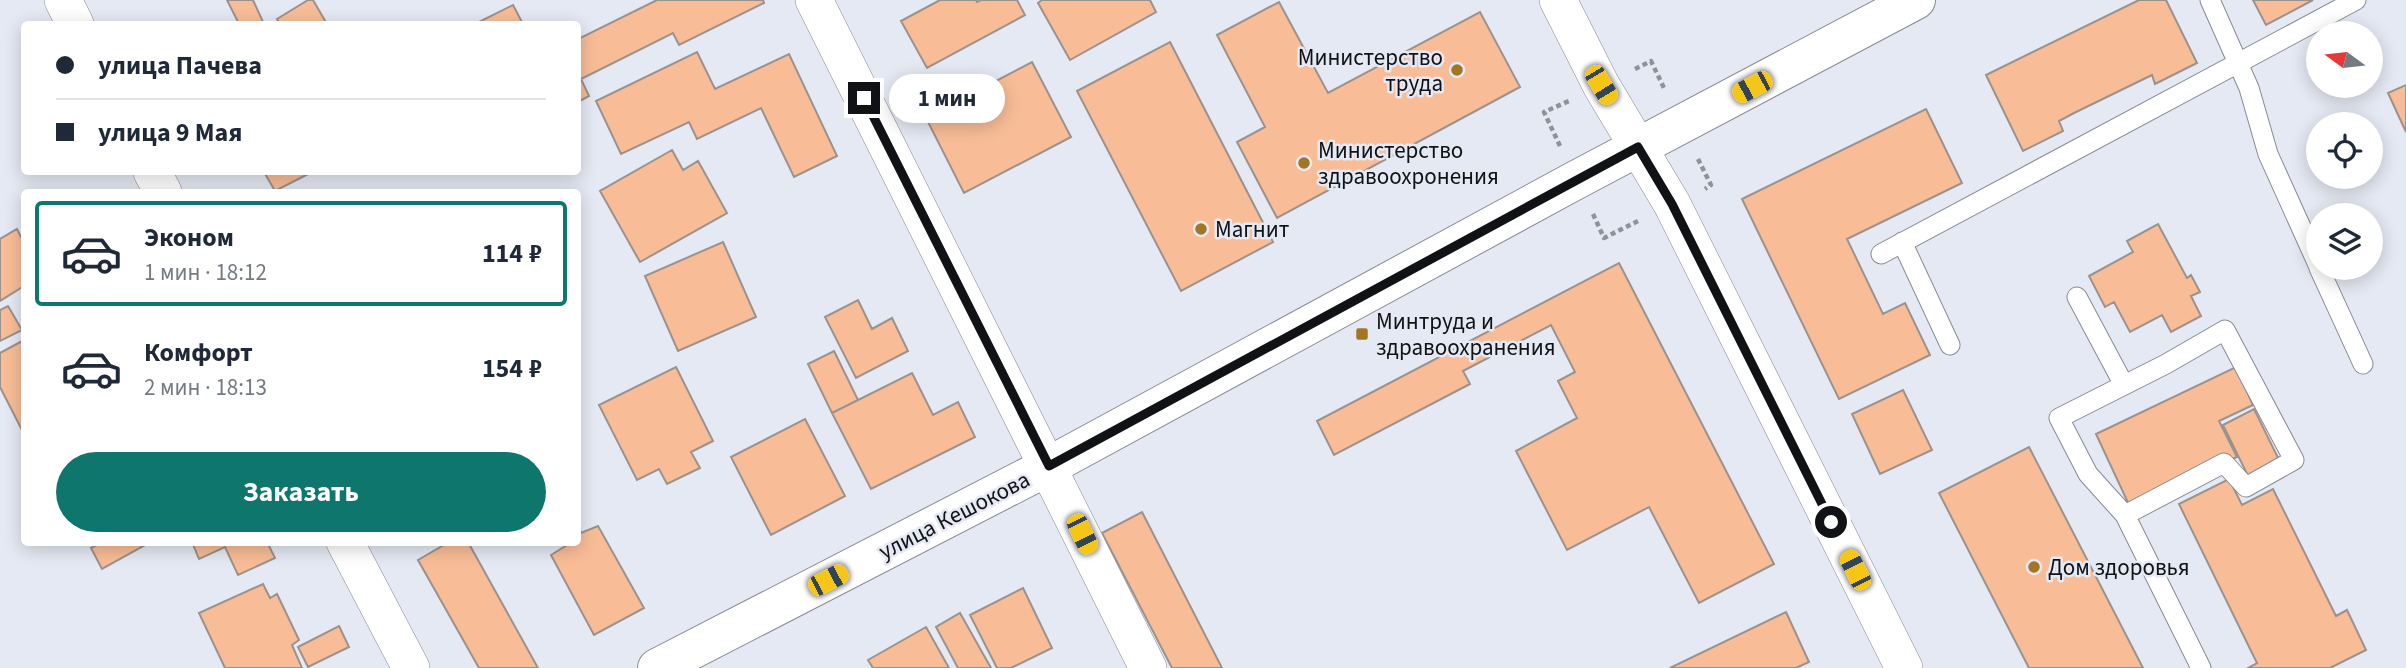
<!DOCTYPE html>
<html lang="ru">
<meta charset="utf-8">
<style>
body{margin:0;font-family:"Source Sans 3",sans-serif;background:#f2f2f3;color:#1f2937;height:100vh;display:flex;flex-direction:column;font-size:26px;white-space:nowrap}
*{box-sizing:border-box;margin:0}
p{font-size:23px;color:#747a83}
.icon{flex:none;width:38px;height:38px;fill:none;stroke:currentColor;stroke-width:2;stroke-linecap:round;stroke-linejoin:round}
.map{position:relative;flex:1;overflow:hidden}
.panel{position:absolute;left:21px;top:189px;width:560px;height:357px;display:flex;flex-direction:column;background:#fff;border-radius:7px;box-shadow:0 4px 18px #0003}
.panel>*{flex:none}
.top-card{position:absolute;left:21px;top:21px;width:560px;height:154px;border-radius:7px;box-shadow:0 4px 18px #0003;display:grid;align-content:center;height:154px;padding:0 35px;background:#fff}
.needle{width:46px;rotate:285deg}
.tools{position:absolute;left:2306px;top:21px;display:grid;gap:14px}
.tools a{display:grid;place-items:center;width:77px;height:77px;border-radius:50%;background:#fff;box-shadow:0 4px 18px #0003;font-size:35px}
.end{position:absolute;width:32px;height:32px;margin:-16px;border:9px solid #111215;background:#fff;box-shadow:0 0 0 4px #fff}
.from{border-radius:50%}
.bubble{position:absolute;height:49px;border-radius:24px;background:#fff;box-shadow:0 4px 18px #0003;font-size:23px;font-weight:700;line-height:49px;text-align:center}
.car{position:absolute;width:21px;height:42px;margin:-21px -10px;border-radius:9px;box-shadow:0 0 5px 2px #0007;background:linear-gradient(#f5c518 24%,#345 0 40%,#f5c518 0 76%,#345 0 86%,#f5c518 0)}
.top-card b{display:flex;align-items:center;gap:24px;height:66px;font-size:26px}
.top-card b+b{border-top:2px solid #e0e1e3}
.top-card i{width:18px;height:18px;background:#1f2937}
ul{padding:12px 0 0;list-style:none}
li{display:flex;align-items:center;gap:21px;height:105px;margin:0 14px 10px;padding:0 21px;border:4px solid transparent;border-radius:7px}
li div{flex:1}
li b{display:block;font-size:26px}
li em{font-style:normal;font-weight:700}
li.active{border-color:#0f766e}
li>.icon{width:63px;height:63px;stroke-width:1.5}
.button{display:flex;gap:14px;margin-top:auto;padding:14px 35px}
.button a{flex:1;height:80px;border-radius:42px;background:#0f766e;color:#fff;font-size:28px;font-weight:700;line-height:80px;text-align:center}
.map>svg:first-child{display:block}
</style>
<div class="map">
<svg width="2406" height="668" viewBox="0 0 2406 668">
<rect width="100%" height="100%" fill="#e5e9f3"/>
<path fill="#f8bd97" stroke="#9b928d" stroke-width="2" d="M 227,0 L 253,0 L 263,22 L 257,24 L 239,24 Z
M 308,0 L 313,0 L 327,24 L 280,24 L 277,19 Z
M 657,0 L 763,0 L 764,3 L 679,45 L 673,33 L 581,79 L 589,96 L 578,102 L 578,39 Z
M 940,0 L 976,0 L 977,2 L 981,0 L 1017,0 L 1025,15 L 927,68 L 901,21 Z
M 1042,0 L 1150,0 L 1156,12 L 1070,60 L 1038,3 Z
M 2139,0 L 2166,0 L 2197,63 L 2155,84 L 2152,75 L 2074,113 L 2059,121 L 2063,131 L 2023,151 L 1986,75 Z
M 2253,0 L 2313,0 L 2266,25 Z
M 1279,2 L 1328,93 L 1480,12 L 1520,87 L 1277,218 L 1237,142 L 1265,127 L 1217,35 Z
M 513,5 L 523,24 L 475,24 Z
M 1170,42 L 1273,242 L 1181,291 L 1077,91 Z
M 697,52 L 715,89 L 789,54 L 837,156 L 794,177 L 761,108 L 697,139 L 689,122 L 621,154 L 596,101 Z
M 1032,62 L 1071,137 L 964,193 L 926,118 Z
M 2406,85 L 2406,132 L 2388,93 Z
M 1926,109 L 1962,183 L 1847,239 L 1883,314 L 1905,303 L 1930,355 L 1839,399 L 1742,199 Z
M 672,150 L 683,170 L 698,161 L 727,213 L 640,262 L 600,191 Z
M 264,172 L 312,172 L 275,191 Z
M 2158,224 L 2187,278 L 2191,275 L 2200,292 L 2191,296 L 2201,316 L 2171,332 L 2162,315 L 2130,332 L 2114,302 L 2105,307 L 2089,276 L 2133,252 L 2127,241 Z
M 17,229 L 24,243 L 24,286 L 0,301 L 0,239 Z
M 723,242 L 756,317 L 678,351 L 645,276 Z
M 1619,263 L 1774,564 L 1699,603 L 1649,507 L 1567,550 L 1516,451 L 1577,418 L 1558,381 L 1575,372 L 1551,325 L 1463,371 L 1470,384 L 1334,455 L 1317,421 Z
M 858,300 L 872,329 L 892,318 L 908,351 L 856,378 L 825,317 Z
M 8,306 L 22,330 L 0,341 L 0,310 Z
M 24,340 L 24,434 L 0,387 L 0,353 Z
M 834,351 L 858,400 L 832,413 L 808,364 Z
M 676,367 L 713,441 L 691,452 L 700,468 L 667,484 L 659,469 L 637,480 L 599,405 Z
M 2236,367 L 2253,405 L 2219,421 L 2237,457 L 2130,507 L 2096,434 Z
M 912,373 L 933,415 L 958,402 L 975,437 L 871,489 L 832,413 Z
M 1903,390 L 1932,450 L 1880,474 L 1852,414 Z
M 2254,409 L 2281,464 L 2250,480 L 2223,425 Z
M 805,419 L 845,496 L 771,535 L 731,457 Z
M 2029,447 L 2143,668 L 2029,668 L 1939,493 Z
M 2229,479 L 2242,505 L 2273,489 L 2336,616 L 2347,610 L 2366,650 L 2330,668 L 2248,668 L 2257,663 L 2179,504 Z
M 1142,512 L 1222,668 L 1172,668 L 1102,533 Z
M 578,524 L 581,533 L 598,526 L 644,608 L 594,635 L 551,555 L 572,542 L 578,542 Z
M 102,542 L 149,542 L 149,543 L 102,569 L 91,548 Z
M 192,542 L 267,542 L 275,558 L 238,575 L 225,547 L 199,559 Z
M 449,542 L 468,542 L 538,668 L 479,668 L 418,560 Z
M 263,584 L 270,598 L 277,594 L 299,640 L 292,645 L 302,668 L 225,668 L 199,613 Z
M 1023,588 L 1052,648 L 1011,668 L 997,668 L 970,615 Z
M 1786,612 L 1809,662 L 1796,668 L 1670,668 Z
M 960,613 L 991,668 L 958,668 L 936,627 Z
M 339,626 L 349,647 L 308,667 L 298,647 Z
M 926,627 L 949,668 L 873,668 L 868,660 Z"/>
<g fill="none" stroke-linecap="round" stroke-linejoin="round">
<g stroke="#878a93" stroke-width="21">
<path id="lane" d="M 2210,0 L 2249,88 L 2268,154 L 2319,267
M 1902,242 L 1950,345
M 1881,254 L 2356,0
M 2319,268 L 2363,364
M 2077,297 L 2124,385
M 2125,515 L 2224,463 L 2246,487 L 2294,460 L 2225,330 L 2166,364 L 2059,418 L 2088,474 L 2125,515 L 2201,668"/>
</g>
<g stroke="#878a93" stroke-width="38">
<path id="street" d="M 63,0 L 75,24
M 814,0 L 1148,668
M 1558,0 L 1601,85 L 1672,204 L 1904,668
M 152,172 L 163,192
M 345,542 L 411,668"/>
</g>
<g stroke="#878a93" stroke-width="40">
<path id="secondary" d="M 657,668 L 1049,466 L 1576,180 L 1916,0"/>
</g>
<path stroke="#8f9299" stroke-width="4.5" stroke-dasharray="5 3.5" stroke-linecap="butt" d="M 1635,69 L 1651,61 L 1664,88
M 1560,146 L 1544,112 L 1569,101
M 1698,159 L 1711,185 L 1705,189
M 1593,214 L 1604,238 L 1638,221"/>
<use href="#lane" stroke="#fff" stroke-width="19"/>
<use href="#street" stroke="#fff" stroke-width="37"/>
<use href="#secondary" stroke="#fff" stroke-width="38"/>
</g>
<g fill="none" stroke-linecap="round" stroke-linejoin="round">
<path stroke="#111215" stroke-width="9" d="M 864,98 L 1049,466 L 1638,147 L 1672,204 L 1831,522"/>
</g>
<g fill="#a27627" stroke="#e5e9f3" stroke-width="2.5">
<circle cx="1457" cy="70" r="7"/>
<circle cx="1304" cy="163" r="7"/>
<circle cx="1201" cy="229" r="7"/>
<rect x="1355" y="327" width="14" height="14" rx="3.5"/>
<circle cx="2034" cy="567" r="7"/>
</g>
<g text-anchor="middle" stroke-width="5" stroke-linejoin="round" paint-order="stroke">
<g font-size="23" fill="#111215" stroke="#e5e9f3" text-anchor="start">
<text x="1443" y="65" text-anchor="end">Министерство<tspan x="1443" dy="26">труда</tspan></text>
<text x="1318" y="158">Министерство<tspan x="1318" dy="26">здравоохронения</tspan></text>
<text x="1215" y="237">Магнит</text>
<text x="1376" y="329">Минтруда и<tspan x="1376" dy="26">здравоохранения</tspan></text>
<text x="2048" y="575">Дом здоровья</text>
</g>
<g font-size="23" fill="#111215" stroke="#e5e9f3">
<text transform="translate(954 515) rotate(-27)" y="8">улица Кешокова</text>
</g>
</g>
</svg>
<div class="tools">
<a><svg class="needle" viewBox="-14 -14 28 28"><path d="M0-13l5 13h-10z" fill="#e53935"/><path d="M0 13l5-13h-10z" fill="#747a83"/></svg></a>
<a><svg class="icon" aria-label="locate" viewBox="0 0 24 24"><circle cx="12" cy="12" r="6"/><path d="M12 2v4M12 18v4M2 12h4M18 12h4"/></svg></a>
<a><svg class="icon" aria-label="layers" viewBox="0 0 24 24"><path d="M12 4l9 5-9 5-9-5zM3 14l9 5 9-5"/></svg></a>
</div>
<i class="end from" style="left:1831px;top:522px"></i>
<i class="end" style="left:864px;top:98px"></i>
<div class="bubble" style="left:889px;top:74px;width:116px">1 мин</div>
<i class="car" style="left:1601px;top:85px;rotate:149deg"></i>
<i class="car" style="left:1752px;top:87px;rotate:242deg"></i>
<i class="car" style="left:1082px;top:534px;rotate:154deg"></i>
<i class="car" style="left:1855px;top:570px;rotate:333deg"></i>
<i class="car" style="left:828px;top:580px;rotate:63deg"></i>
<div class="top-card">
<b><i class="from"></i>улица Пачева</b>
<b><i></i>улица 9 Мая</b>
</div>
<section class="panel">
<ul>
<li class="active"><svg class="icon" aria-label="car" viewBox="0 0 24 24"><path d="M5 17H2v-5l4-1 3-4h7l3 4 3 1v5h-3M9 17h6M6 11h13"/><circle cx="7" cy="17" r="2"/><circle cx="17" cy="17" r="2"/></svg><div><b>Эконом</b><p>1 мин · 18:12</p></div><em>114 ₽</em></li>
<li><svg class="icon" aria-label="car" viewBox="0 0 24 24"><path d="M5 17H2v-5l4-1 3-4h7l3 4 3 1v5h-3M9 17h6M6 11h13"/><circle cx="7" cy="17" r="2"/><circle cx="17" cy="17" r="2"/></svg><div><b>Комфорт</b><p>2 мин · 18:13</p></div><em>154 ₽</em></li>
</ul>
<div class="button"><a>Заказать</a></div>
</section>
</div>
